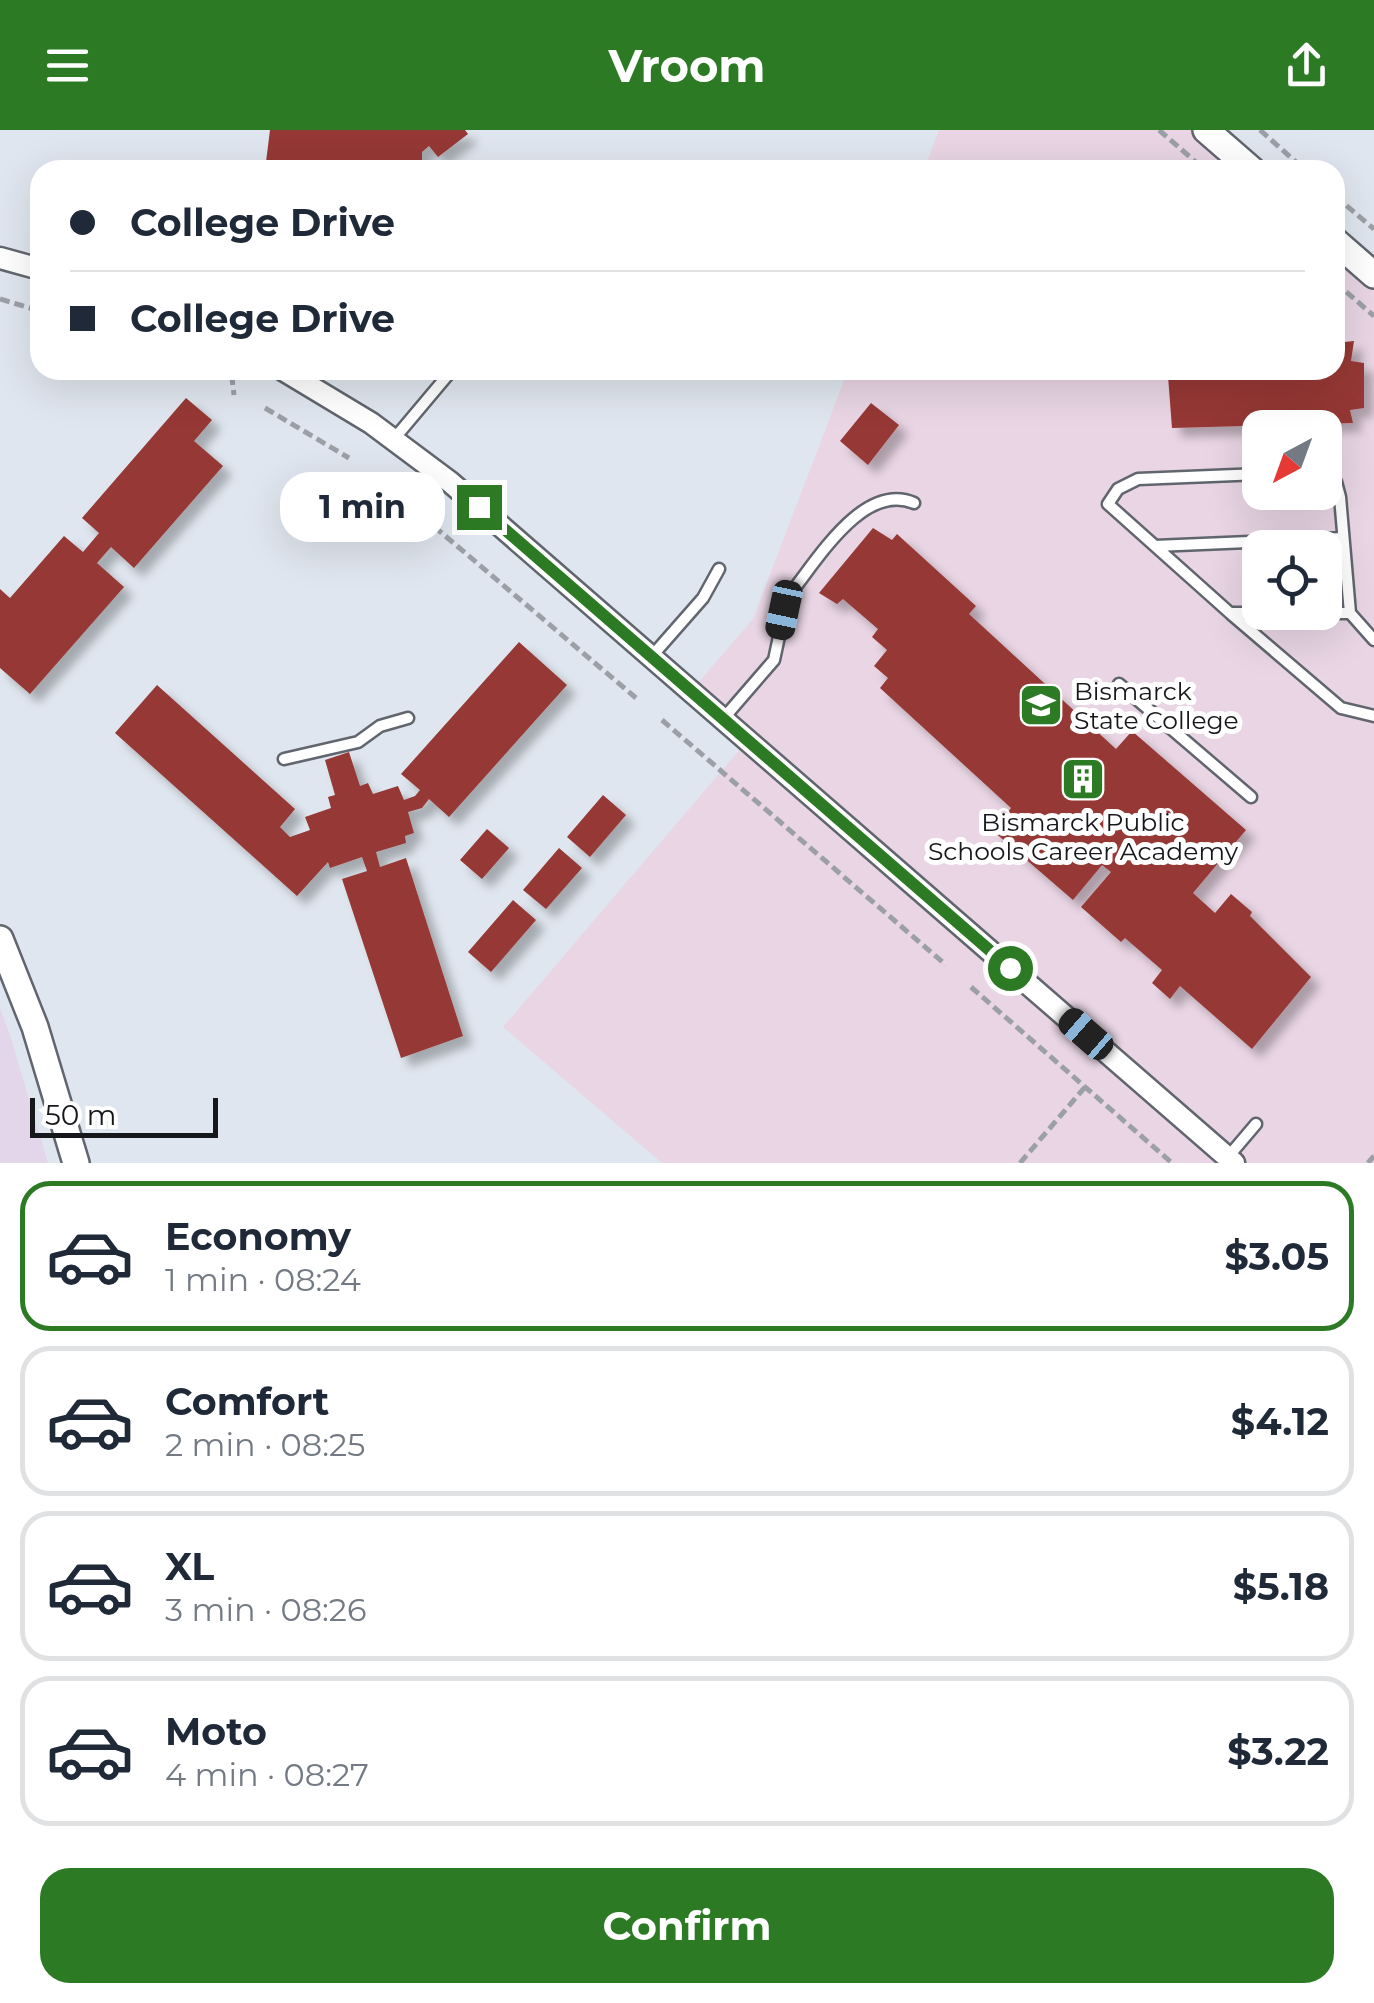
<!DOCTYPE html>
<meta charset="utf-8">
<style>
body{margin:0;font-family:Montserrat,sans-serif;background:#f6f6f7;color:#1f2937;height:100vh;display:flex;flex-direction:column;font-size:38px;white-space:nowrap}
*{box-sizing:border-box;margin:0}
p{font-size:32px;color:#747a83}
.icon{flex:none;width:55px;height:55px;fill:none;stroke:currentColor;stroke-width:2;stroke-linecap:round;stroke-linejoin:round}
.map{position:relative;height:1033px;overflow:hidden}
.details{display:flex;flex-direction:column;background:#fff;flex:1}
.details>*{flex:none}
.top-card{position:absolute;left:30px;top:30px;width:1315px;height:220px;border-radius:30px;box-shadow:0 10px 40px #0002;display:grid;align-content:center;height:220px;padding:0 40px;background:#fff}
.needle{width:65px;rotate:221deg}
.tools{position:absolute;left:1242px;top:280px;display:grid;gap:20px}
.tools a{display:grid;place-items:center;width:100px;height:100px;border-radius:20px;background:#fff;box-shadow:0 10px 40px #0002;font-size:50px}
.scale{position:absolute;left:30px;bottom:25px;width:188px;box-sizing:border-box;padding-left:10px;border:5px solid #15171a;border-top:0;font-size:28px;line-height:35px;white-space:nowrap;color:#15171a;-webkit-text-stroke:8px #fff;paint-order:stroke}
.end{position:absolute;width:45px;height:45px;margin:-22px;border:12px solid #2c7b24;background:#fff;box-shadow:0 0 0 5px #fff}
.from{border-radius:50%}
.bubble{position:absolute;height:70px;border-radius:30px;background:#fff;box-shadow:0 10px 40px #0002;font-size:32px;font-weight:700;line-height:70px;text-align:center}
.car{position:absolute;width:30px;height:60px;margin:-30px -15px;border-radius:12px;box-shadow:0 0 8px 2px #0007;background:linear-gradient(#222 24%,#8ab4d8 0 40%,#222 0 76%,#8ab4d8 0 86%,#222 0)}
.top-card b{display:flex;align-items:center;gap:35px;height:95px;font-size:38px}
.top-card b+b{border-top:2px solid #e0e1e3}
.top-card i{width:25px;height:25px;background:#1f2937}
ul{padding:18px 0 0;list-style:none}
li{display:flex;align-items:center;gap:30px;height:150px;margin:0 20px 15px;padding:0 20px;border:5px solid #e0e1e3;border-radius:30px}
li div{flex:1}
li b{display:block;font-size:38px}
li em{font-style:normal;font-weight:700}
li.current{border-color:#2c7b24}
li>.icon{width:90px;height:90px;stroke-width:1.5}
.button{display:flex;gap:20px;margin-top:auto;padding:20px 40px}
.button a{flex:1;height:115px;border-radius:30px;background:#2c7b24;color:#fff;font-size:40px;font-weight:700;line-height:115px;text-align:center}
header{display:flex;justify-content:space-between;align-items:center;height:130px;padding:0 40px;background:#2c7b24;color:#fff;font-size:45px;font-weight:700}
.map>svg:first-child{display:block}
</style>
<header><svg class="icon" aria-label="menu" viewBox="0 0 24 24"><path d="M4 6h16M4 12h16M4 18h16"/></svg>Vroom<svg class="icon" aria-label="share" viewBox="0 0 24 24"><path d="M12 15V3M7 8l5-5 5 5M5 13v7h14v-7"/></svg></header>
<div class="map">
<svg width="1374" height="1033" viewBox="0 0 1374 1033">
<defs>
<filter id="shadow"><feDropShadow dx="9" dy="9" stdDeviation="5" flood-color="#0004"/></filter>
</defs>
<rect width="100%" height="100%" fill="#e0e6ef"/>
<path fill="#e3d6ea" d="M 0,878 L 10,905 L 48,1033 L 0,1033 Z"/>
<path fill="#e9d5e4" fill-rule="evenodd" d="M 939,0 L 1206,0 L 1252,40 L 924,40 Z
M 1335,111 L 1374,145 L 1374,1033 L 662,1033 L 503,897 L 747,611 L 691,561 L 753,489 L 848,240 L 1335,240 ZM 1260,298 L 1325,298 L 1325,362 L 1260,362 ZM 1260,418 L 1325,418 L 1325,482 L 1260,482 Z"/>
<path fill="#963834" filter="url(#shadow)" d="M 270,0 L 465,0 L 468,4 L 438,27 L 429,16 L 422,22 L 422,40 L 265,40 Z
M 1354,211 L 1351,231 L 1364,233 L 1364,278 L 1350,280 L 1353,293 L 1172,298 L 1168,246 L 1184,244 L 1183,240 L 1335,240 L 1335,213 Z
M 186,268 L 212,290 L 194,311 L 223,336 L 134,438 L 111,417 L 97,433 L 124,457 L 30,564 L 0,538 L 0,459 L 10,468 L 64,406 L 83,422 L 99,403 L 82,388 Z
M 871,273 L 899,295 L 868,335 L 840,311 Z
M 873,398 L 892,410 L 897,404 L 976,476 L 969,484 L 1116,619 L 1132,601 L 1246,700 L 1193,763 L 1215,783 L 1231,764 L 1252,782 L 1250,786 L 1311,847 L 1252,919 L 1180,856 L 1170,869 L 1152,853 L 1162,840 L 1125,808 L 1121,812 L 1081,777 L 1111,742 L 1102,735 L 1073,770 L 993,701 L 1011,678 L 880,558 L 888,548 L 874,536 L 887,520 L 872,507 L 878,499 L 843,469 L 837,474 L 819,463 Z
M 519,512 L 567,555 L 449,687 L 429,669 L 422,678 L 408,682 L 414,703 L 405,706 L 406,713 L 376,722 L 380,737 L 406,728 L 463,906 L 401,928 L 342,749 L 367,741 L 362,727 L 330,738 L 328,732 L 297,766 L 115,603 L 157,555 L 295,679 L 280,697 L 290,707 L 310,700 L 305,687 L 331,678 L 328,667 L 335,665 L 325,630 L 349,622 L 360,656 L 368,653 L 373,664 L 398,656 L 404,670 L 415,666 L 420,660 L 401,644 Z
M 603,665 L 626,685 L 590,727 L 567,707 Z
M 487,699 L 509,718 L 482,749 L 460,730 Z
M 559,718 L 582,738 L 546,779 L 523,760 Z
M 513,770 L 536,790 L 491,842 L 468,822 Z"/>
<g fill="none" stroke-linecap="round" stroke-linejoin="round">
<g stroke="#61666e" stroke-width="15">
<path id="service" d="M 394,309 L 452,240
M 1260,344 L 1138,349 L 1118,359 L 1108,374 L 1230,483 L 1350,483
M 1325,344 L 1336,352 L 1340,367 L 1350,483 L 1374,510
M 1155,416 L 1343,408
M 1231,484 L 1341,578 L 1374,586
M 652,526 L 703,468 L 719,439
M 1119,554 L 1251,667
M 723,589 L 774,530 L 787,469 L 793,460 C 820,426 865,352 914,373
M 284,629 L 358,612 L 380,596 L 408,588
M 1228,1027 L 1256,994"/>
</g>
<g stroke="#61666e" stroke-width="25">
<path id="minor" d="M 0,128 L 40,139
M 283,240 L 371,293 L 450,352 L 1234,1033"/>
</g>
<g stroke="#61666e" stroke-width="30">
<path id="tertiary" d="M 1206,0 L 1252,40
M 1335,111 L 1374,145
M 0,809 L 35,897 L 76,1033"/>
</g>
<path stroke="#9b9fa6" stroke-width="5" stroke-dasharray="10 5" stroke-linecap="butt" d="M 1159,0 L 1205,40
M 1260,0 L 1305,40
M 1335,66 L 1374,99
M 1335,152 L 1374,186
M 0,169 L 40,181
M 216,240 L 232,248 L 234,265
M 265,278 L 349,328
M 377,348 L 636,568
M 662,590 L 946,835
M 971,857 L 1172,1033
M 1020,1033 L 1085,957
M 1368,1033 L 1374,1026"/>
<use href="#service" stroke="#fff" stroke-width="10"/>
<use href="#minor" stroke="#fff" stroke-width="20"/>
<use href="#tertiary" stroke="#fff" stroke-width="25"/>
</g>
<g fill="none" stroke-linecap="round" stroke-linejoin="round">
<path stroke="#2c7b24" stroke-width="12" d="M 479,377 L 1010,838"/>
</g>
<defs>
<g id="university-square" transform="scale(2.25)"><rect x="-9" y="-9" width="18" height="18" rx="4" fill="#2c7b24" stroke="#fff"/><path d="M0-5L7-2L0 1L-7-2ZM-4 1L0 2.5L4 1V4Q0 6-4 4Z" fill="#fff"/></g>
<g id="building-square" transform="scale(2.25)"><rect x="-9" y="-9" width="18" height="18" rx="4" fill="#2c7b24" stroke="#fff"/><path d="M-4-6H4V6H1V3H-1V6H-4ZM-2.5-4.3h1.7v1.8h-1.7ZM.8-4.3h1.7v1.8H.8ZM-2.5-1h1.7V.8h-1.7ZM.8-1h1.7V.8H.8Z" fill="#fff"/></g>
</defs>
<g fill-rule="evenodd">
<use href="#university-square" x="1041" y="575"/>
<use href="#building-square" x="1083" y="649"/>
</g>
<g text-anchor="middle" stroke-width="10" stroke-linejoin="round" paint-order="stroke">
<g font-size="25" fill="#15171a" stroke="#fff" text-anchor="start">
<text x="1074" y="570">Bismarck<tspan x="1074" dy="29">State College</tspan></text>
<text x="1083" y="701" text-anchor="middle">Bismarck Public<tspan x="1083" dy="29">Schools Career Academy</tspan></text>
</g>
</g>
</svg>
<div class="tools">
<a><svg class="needle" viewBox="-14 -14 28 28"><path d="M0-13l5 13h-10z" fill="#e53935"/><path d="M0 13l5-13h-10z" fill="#747a83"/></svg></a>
<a><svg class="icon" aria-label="locate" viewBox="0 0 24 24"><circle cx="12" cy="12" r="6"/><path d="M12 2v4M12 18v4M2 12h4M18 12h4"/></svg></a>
</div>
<div class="scale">50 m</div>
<i class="end from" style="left:1010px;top:838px"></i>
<i class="end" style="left:479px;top:377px"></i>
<div class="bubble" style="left:280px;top:342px;width:165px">1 min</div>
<i class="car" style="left:784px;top:480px;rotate:192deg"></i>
<i class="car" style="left:1086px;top:904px;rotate:311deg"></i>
<div class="top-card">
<b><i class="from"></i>College Drive</b>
<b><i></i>College Drive</b>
</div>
</div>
<section class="details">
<ul>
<li class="current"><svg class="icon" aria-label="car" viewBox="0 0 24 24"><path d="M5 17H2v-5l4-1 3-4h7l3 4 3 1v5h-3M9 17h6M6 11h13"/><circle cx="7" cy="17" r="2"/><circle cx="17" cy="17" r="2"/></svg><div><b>Economy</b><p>1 min · 08:24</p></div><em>$3.05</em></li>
<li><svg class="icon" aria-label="car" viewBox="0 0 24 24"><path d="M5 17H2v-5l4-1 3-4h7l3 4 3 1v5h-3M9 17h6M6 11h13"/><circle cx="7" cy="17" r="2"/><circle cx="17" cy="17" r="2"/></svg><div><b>Comfort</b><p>2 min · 08:25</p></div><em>$4.12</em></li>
<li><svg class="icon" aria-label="car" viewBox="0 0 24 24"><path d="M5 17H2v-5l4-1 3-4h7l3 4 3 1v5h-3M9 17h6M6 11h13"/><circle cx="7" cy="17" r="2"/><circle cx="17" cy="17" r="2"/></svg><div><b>XL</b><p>3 min · 08:26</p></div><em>$5.18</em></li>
<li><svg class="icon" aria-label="car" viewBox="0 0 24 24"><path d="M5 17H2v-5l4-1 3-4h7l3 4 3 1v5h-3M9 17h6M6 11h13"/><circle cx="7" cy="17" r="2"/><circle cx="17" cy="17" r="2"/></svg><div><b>Moto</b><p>4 min · 08:27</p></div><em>$3.22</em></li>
</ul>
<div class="button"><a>Confirm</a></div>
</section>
